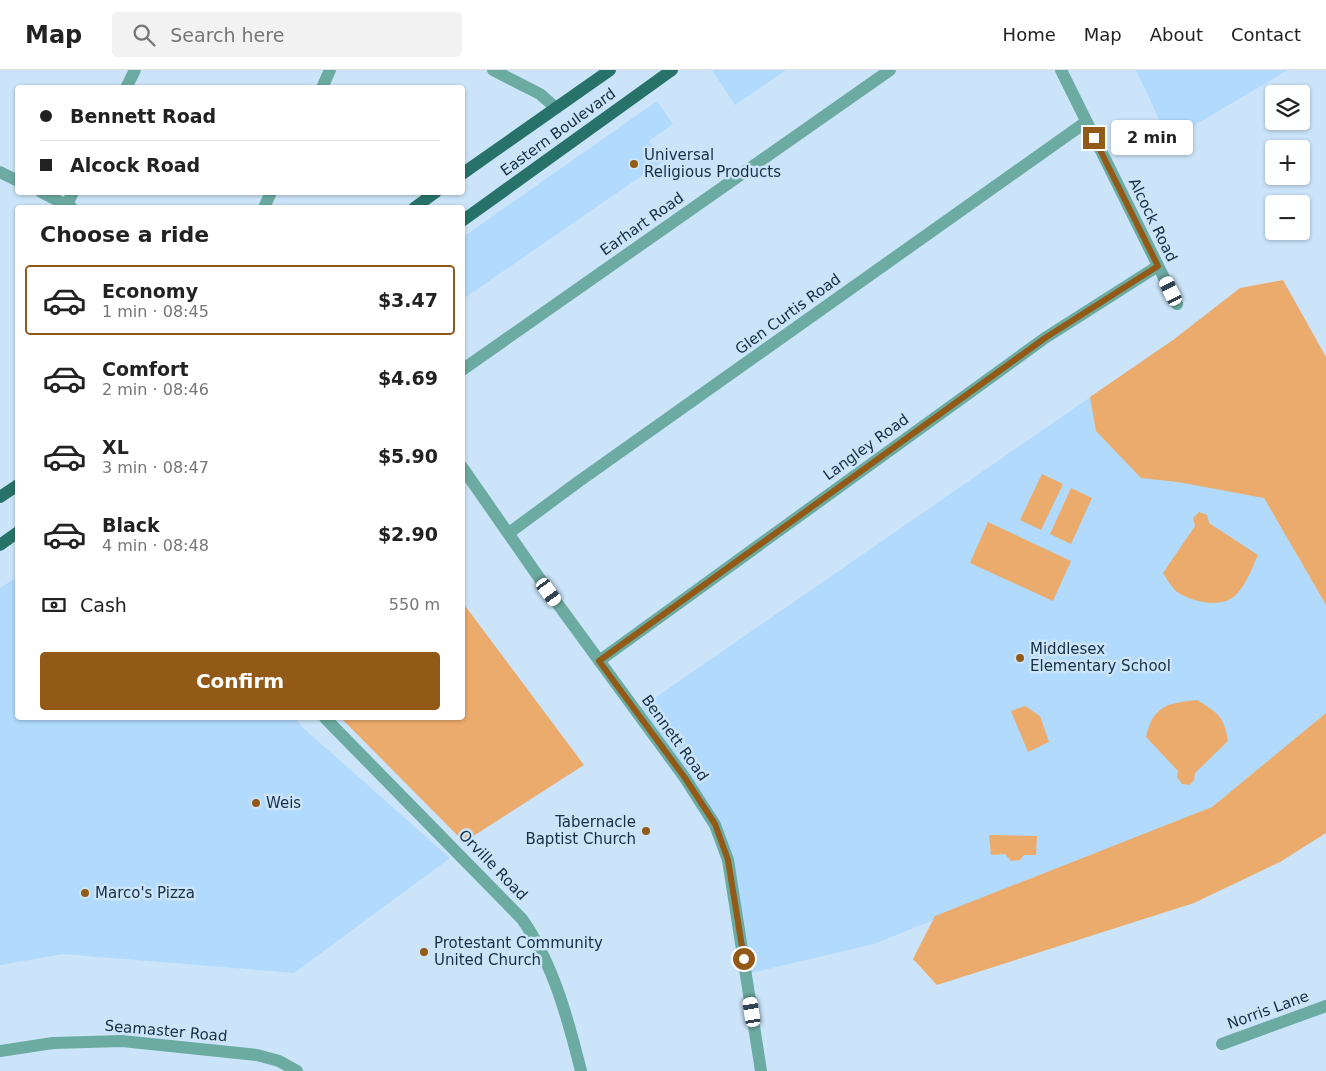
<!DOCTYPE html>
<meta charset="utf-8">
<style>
body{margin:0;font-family:"DejaVu Sans",sans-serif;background:#f2f2f2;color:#222;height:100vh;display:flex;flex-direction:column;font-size:19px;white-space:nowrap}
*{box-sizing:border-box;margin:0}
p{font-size:16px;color:#767676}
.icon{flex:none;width:28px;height:28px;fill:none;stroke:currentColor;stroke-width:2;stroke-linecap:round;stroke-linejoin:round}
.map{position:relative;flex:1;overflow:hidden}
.details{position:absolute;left:15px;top:135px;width:450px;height:515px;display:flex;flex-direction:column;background:#fff;border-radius:5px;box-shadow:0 1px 4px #0004}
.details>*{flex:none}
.top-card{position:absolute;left:15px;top:15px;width:450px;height:110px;border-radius:5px;box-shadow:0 1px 4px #0004;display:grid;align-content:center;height:110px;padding:0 25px;background:#fff}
.fabs{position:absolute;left:1265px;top:15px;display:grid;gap:10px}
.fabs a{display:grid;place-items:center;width:45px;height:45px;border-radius:5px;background:#fff;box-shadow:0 1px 4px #0004;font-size:25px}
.end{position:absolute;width:22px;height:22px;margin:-11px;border:6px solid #935916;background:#fff;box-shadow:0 0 0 2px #fff}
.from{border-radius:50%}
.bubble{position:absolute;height:35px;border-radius:5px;background:#fff;box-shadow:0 1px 4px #0004;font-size:16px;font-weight:800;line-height:35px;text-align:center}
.car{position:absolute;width:15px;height:30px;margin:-15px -8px;border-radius:6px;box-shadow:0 0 4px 1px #0007;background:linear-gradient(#fff 24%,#345 0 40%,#fff 0 76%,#345 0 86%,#fff 0)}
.top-card b{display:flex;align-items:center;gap:18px;height:48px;font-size:19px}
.top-card b+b{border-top:1px solid #e0e0e0}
.top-card i{width:12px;height:12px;background:#222}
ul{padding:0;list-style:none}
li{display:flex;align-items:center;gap:15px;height:70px;margin:0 10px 8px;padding:0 15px;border:2px solid transparent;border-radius:5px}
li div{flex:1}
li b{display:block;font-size:19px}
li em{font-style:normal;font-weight:800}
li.current{border-color:#935916}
li>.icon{width:45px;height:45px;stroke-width:1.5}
h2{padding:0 25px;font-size:22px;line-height:60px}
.pay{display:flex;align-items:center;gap:12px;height:55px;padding:0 25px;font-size:19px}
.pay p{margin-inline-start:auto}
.button{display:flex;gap:10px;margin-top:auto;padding:10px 25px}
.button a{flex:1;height:58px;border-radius:5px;background:#935916;color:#fff;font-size:20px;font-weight:800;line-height:58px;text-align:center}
header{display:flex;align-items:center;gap:30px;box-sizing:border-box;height:70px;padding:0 25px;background:#fff;border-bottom:1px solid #e0e0e0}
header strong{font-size:24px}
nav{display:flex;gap:28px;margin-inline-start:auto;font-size:18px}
.search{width:350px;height:45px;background:#f2f2f2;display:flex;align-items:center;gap:12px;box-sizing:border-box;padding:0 18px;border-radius:5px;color:#767676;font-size:19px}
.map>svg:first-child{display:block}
</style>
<header>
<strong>Map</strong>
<div class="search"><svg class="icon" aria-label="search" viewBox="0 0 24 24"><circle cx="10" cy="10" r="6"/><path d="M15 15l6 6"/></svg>Search here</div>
<nav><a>Home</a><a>Map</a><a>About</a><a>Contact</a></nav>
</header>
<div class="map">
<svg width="1326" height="1001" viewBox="0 0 1326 1001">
<rect width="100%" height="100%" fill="#cbe4f9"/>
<path fill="#b1dafc" d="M 712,0 L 786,0 L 735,35 Z
M 1136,0 L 1288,0 L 1169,70 Z
M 657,31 L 673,54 L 649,71 L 663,91 L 463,229 L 463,167 Z
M 1173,270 L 1326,535 L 1326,643 L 1212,737 L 874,874 L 746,904 L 715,755 L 636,641 Z
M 17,507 L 18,648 L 296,648 L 302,657 L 450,788 L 294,903 L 63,884 L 0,895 L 0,518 Z"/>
<path fill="#ebab6c" d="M 1283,210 L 1326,287 L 1326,535 L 1264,428 L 1178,412 L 1141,408 L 1096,361 L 1090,327 L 1173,270 L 1240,218 Z
M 1042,404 L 1063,414 L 1041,460 L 1020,450 Z
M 1071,418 L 1092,428 L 1071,474 L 1050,464 Z
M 1199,442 L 1207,445 L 1209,453 L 1258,485 C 1252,498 1245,519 1232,528 C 1217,538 1191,531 1177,522 C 1172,518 1167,509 1163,503 L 1195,456 L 1193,448 Z
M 988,452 L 1071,491 L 1053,531 L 970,493 Z
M 463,533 L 584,695 L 464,772 L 341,648 L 462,648 Z
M 1197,630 C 1218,643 1224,646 1228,671 L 1195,703 L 1194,710 L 1190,715 L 1182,714 L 1177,707 L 1178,701 L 1146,667 C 1153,636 1167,633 1197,630 Z
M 1025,636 L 1040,646 L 1049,672 L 1028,682 L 1011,641 Z
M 1326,643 L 1326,763 L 1280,792 L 1194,833 L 937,915 L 913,889 L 935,846 L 1212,737 Z
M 989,765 L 1037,766 L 1036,785 L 1024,785 L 1020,790 L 1011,791 L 1005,784 L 991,785 Z"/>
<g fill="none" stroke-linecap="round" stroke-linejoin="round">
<path stroke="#6caba1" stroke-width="12" d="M 493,0 L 540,24 L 556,38
M 1061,0 L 1177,234
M 126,18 L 135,0
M 322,18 L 330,0
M 0,102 L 18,111
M 41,122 L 72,138
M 67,135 L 73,122
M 264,138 L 271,122
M 462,300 L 890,0
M 462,397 L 549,522 L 685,708 L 715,755 L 728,790 L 761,1001
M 509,463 L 578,412 L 1086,52
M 599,591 L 1045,268 L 1158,196
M 325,648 L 522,849 C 553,893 568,949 581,1001
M 1222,974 L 1326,936
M 0,981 L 53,973 L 122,971 L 257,985 L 279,991 L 297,1001"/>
<path stroke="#27736a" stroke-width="12" d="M 462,104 L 610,0
M 414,138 L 436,122
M 462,151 L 672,0
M 0,427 L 18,415
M 0,475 L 18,462"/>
</g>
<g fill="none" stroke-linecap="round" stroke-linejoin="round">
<path stroke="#935916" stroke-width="6" d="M 744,889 L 728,790 L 715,754 L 685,708 L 599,591 L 1045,268 L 1158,196 L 1094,68"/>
</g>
<g fill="#935916" stroke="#cbe4f9" stroke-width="2">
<circle cx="634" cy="94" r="5"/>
<circle cx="1020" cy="588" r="5"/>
<circle cx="256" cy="733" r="5"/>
<circle cx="646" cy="761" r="5"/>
<circle cx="85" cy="823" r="5"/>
<circle cx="424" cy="882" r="5"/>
</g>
<g text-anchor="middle" stroke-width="5" stroke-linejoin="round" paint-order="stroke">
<g font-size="15" fill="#152f44" stroke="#cbe4f9">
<text transform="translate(558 62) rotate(-36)" y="5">Eastern Boulevard</text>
<text transform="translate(1153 150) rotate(64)" y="5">Alcock Road</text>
<text transform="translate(642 154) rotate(-35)" y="5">Earhart Road</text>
<text transform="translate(788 244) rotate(-36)" y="5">Glen Curtis Road</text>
<text transform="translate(866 377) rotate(-36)" y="5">Langley Road</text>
<text transform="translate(675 668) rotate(54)" y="5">Bennett Road</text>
<text transform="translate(493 795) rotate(46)" y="5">Orville Road</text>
<text transform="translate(1268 940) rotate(-20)" y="5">Norris Lane</text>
<text transform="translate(166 961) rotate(5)" y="5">Seamaster Road</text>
</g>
<g font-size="15" fill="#152f44" stroke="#cbe4f9" text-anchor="start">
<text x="644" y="90">Universal<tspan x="644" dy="17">Religious Products</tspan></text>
<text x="1030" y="584">Middlesex<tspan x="1030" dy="17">Elementary School</tspan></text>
<text x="266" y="738">Weis</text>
<text x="636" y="757" text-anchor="end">Tabernacle<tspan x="636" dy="17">Baptist Church</tspan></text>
<text x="95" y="828">Marco's Pizza</text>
<text x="434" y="878">Protestant Community<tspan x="434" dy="17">United Church</tspan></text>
</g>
</g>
</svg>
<div class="fabs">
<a><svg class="icon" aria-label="layers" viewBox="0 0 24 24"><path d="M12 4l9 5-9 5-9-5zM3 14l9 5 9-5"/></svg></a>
<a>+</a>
<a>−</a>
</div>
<i class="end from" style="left:744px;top:889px"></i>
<i class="end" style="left:1094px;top:68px"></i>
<div class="bubble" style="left:1111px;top:50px;width:82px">2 min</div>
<i class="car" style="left:1171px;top:221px;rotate:334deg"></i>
<i class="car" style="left:549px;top:522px;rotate:144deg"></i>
<i class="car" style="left:752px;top:942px;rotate:351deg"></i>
<div class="top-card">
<b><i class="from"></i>Bennett Road</b>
<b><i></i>Alcock Road</b>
</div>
<section class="details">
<h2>Choose a ride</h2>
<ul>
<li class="current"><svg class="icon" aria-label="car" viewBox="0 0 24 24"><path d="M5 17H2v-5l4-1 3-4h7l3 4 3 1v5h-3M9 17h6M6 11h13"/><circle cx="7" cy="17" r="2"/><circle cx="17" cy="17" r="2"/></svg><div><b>Economy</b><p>1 min · 08:45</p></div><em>$3.47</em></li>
<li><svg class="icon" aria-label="car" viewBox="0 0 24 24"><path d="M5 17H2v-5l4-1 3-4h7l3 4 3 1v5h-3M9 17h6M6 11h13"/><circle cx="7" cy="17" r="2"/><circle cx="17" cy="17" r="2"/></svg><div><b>Comfort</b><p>2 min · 08:46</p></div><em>$4.69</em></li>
<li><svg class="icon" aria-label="car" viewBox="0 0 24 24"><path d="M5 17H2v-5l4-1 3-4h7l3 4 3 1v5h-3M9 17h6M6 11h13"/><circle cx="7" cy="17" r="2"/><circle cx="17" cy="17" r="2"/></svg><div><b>XL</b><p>3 min · 08:47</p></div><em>$5.90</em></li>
<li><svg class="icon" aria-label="car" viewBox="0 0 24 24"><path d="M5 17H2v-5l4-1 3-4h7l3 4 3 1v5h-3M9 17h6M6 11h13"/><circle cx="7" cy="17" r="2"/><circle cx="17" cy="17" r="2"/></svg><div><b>Black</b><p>4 min · 08:48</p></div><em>$2.90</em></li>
</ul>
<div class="pay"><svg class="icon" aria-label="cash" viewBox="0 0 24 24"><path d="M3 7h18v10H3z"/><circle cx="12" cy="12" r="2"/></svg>Cash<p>550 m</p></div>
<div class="button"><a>Confirm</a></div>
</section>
</div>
